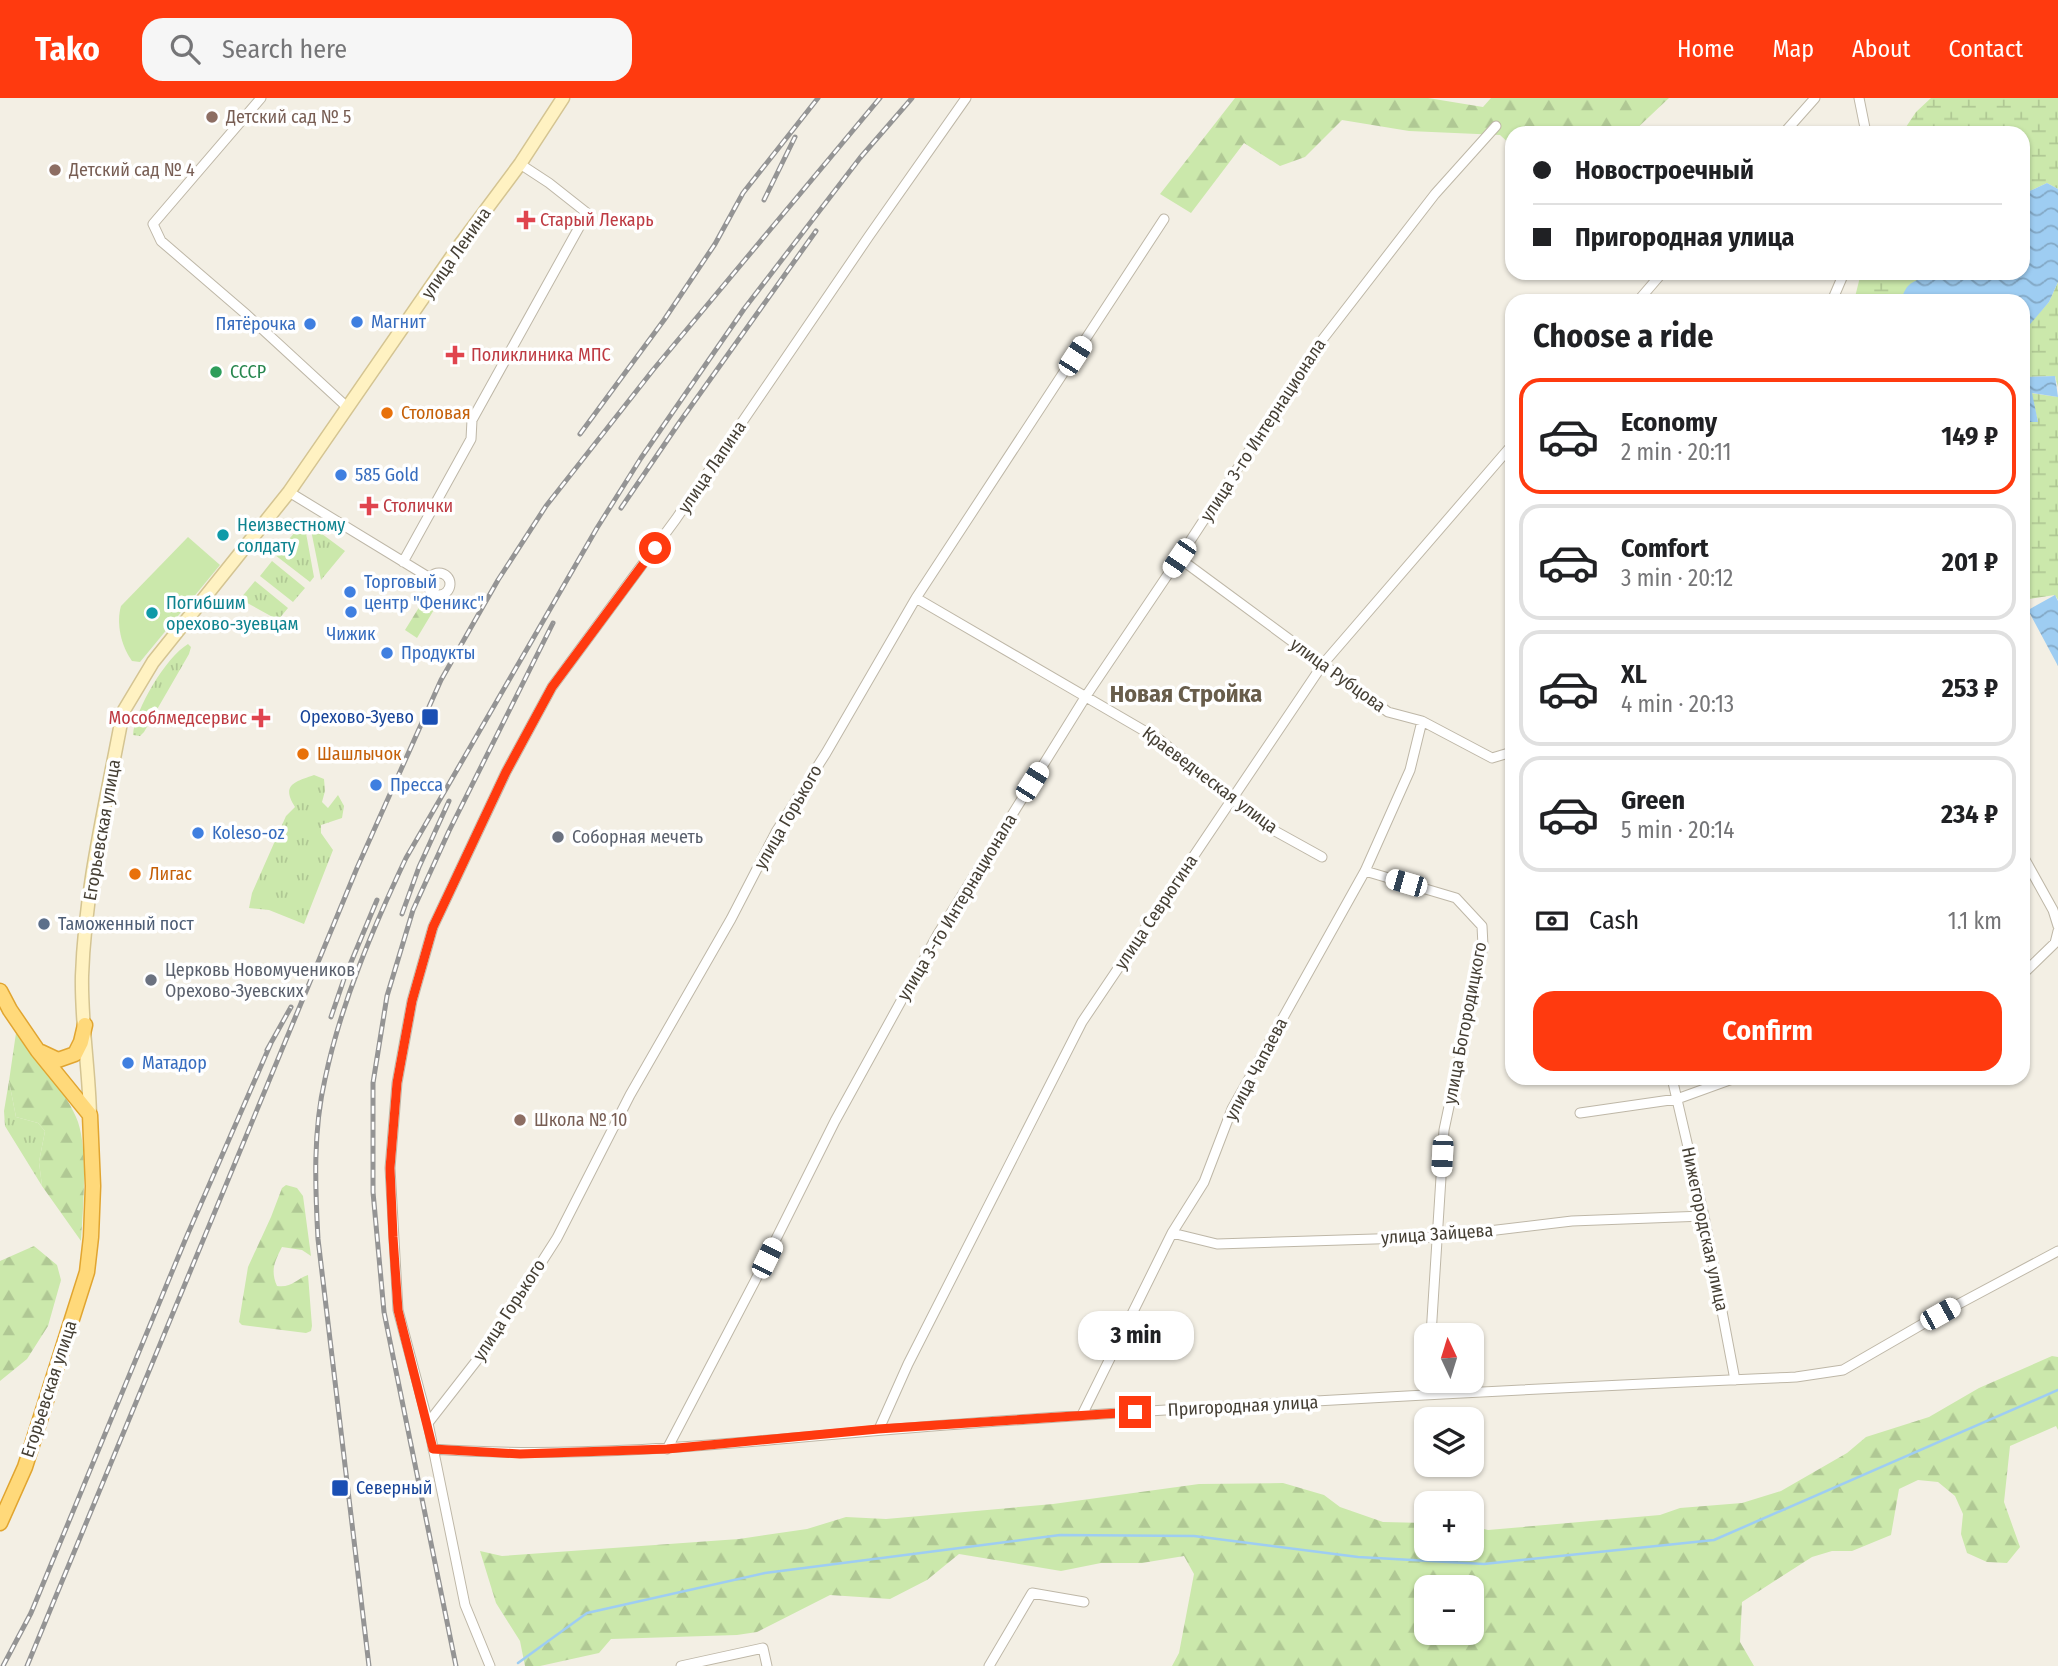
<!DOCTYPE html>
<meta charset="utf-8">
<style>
body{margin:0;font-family:"Fira Sans Condensed",sans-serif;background:#f6f6f6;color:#202124;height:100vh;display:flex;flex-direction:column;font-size:26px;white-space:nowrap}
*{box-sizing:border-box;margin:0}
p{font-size:23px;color:#757577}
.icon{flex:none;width:38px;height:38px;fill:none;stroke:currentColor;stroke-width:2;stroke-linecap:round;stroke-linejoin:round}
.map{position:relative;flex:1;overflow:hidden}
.drawer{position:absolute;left:1505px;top:196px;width:525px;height:791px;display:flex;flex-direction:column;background:#fff;border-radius:21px;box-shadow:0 2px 5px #0004}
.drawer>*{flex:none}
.banner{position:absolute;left:1505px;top:28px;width:525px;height:154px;border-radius:21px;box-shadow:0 2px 5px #0004;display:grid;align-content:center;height:154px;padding:0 28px;background:#fff}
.needle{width:46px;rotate:356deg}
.controls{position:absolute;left:1414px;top:1225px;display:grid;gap:14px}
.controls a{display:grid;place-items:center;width:70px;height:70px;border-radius:14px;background:#fff;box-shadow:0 2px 5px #0004;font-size:35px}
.end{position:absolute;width:32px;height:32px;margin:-16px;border:9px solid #ff3a0f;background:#fff;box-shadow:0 0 0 4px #fff}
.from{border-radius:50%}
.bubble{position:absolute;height:49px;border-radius:21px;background:#fff;box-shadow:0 2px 5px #0004;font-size:23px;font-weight:700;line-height:49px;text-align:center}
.car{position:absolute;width:21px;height:42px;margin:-21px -10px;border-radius:9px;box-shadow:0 0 5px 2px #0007;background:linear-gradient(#fff 24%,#345 0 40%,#fff 0 76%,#345 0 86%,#fff 0)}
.banner b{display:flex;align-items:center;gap:24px;height:66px;font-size:26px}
.banner b+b{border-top:2px solid #e0e0e0}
.banner i{width:18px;height:18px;background:#202124}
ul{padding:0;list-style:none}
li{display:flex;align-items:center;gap:21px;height:116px;margin:0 14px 10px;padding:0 14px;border:4px solid #e0e0e0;border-radius:21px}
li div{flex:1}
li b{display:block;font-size:26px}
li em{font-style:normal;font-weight:700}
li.selected{border-color:#ff3a0f}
li>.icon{width:63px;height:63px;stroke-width:1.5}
h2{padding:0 28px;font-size:32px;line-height:84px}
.pay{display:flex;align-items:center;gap:18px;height:77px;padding:0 28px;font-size:26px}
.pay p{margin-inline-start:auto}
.button{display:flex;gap:14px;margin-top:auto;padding:14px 28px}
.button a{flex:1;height:80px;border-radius:21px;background:#ff3a0f;color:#fff;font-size:28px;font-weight:700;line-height:80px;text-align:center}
header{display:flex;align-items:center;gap:42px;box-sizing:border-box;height:98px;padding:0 35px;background:#ff3a0f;color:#fff}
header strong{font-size:33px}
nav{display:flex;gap:38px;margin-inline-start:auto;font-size:24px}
.search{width:490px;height:63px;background:#f6f6f6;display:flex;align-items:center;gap:18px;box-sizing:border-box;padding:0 24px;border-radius:21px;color:#757577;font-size:26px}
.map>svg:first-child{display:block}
</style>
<header>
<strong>Tako</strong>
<div class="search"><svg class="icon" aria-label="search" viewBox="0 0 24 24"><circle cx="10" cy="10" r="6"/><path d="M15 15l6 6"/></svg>Search here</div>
<nav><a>Home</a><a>Map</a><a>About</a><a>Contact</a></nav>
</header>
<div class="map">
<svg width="2058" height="1568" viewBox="0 0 2058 1568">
<defs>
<pattern id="grass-tufts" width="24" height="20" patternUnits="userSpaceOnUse" patternTransform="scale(1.75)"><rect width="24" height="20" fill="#cbe8ab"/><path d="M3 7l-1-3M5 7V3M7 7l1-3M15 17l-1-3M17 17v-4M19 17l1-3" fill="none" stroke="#b0c894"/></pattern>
<pattern id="forest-firs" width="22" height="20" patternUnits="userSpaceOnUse" patternTransform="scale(1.75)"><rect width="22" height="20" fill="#cbe8ab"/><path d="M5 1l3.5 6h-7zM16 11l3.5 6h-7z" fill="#b0c894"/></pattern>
<pattern id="wetland-marsh" width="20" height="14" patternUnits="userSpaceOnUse" patternTransform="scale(1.75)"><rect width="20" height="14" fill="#cbe8ab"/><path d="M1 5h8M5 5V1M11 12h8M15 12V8" fill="none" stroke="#b0c894"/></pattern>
<pattern id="water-waves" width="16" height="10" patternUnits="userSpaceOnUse" patternTransform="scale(1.75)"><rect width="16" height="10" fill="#9ecdf2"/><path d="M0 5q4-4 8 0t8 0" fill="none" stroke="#83a8c5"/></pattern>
</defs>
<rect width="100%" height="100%" fill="#f3efe4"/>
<path fill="url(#grass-tufts)" d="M 304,424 L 314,479 L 310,484 L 275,457 Z
M 310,427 L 345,453 L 321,482 Z
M 272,463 L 305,490 L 293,504 L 260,478 Z
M 255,483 L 288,510 L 278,522 L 240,501 Z
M 188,546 L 191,549 L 189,556 L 144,634 L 140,638 L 133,637 C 135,611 166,559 188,546 Z
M 314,677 L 324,681 L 325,693 L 322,704 L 328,710 L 338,697 L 344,708 L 342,720 L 321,727 L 321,735 L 333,752 L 304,826 L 269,812 L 249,810 L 252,795 L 286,718 L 295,709 C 281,687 294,684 314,677 Z
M 9,983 L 16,1019 L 38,1025 L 45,1033 L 39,1064 L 42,1088 L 5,1028 L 4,1013 Z"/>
<path fill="url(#forest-firs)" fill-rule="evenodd" d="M 1235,0 L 1428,0 L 1483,9 L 1491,0 L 1669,0 L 1632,35 L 1512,35 L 1512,48 L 1500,37 L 1409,33 L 1342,22 L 1305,59 L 1280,68 L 1244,45 L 1191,115 L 1160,96 Z
M 426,498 L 438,505 L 417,540 L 405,532 Z
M 16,935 C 34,959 69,997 78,1024 C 88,1054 83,1110 81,1143 L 42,1088 L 39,1064 L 45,1033 L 38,1025 L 16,1019 L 9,983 Z
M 286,1087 L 297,1090 L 303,1098 L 311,1158 L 302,1152 L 282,1149 C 275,1163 270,1172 277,1188 C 292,1190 296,1181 308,1177 L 312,1228 L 311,1233 L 306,1235 L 242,1227 L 239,1224 L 248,1169 L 271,1119 L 282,1090 Z
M 34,1148 L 57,1167 L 61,1182 L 48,1228 L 27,1261 L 0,1283 L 0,1163 Z
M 2052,1258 L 2058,1259 L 2058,1332 L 2056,1328 L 2010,1348 L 2004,1404 L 2020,1449 L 2007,1465 L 1987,1464 L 1967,1455 L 1961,1436 L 1963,1416 L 1955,1398 L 1938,1384 L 1918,1382 L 1899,1391 L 1891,1437 L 1852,1453 L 1832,1453 L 1812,1459 L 1742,1504 L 1740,1544 L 1754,1568 L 1172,1568 L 1179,1555 L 1194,1476 L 1184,1458 L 1142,1465 L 1101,1465 L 1061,1473 L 959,1456 L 927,1482 L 890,1501 L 830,1497 L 757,1534 L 737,1537 L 611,1541 L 599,1555 L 540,1568 L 525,1568 L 520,1543 L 496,1505 L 480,1453 L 502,1458 L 739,1441 L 807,1431 L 846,1419 L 886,1421 L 1053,1406 L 1199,1386 L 1283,1385 L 1324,1397 L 1340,1409 L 1383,1424 L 1426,1425 L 1426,1451 L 1472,1451 L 1472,1428 L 1488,1432 L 1660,1417 L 1680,1410 L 1742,1405 L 1781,1393 L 1847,1355 L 1866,1339 L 1929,1319 L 1979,1290 ZM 1426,1489 L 1472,1489 L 1472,1535 L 1426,1535 Z"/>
<path fill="url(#wetland-marsh)" d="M 1931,0 L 2058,0 L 2058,91 L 2047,85 L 2023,96 L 2023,35 L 1902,35 L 1916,14 Z
M 1861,175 L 1947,175 C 1923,180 1912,180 1900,203 L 1854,203 Z
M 2058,184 L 2058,289 L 2055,278 L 2023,279 L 2023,233 L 2049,204 Z
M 2031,295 L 2058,299 L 2058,502 L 2055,497 L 2023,502 L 2023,324 L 2038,324 Z"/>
<path fill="#cbe8ab" d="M 188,439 L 220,467 L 140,564 L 132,563 C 121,548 116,525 121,508 Z"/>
<path fill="url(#water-waves)" d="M 2047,85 L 2058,91 L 2058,184 L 2049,204 L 2026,231 L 2023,233 L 2023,203 L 1900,203 C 1902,199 1905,191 1908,188 C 1928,169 1996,175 2023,175 L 2023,96 Z
M 2055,278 L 2058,299 L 2032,295 L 2038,324 L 2023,324 L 2023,279 Z
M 2055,497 L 2058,503 L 2058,568 L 2028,512 Z"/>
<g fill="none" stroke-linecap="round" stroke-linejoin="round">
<path stroke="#9ecdf2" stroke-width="2.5" d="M 518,1565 L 587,1515 L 765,1475 L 1060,1437 L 1194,1438 L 1358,1459 L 1484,1466 L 1714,1442 L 2058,1292"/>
<g stroke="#beb7a7" stroke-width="11">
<path id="minor" d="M 261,0 L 153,126 L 161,143 L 247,217 L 347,309
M 1859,0 L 1866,35
M 1784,35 L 1815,0
M 1638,203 L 1662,175
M 1832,203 L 1844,175
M 289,394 L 430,480
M 1179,460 L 1388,614 L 1422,623 L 1492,660 L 1512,654
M 403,464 L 471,341 L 472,322 L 587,115 L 549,85 L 520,66
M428 486a11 11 0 1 1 22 0a11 11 0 1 1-22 0Z
M 916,500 L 1160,642 L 1232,701 L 1275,733 L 1322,759
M 2023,758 L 2053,812 L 2058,828
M 1365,773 L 1456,800 L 1482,828 L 1483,848 L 1444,1032 L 1431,1237
M 2023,876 L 2055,845 L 2058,833
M 1672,980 L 1704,1118 L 1735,1282
M 1580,1015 L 1677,1001 L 1735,980
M 1172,1135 L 1217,1146 L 1438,1139 L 1572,1123 L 1704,1118
M 1427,1297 L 1428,1283
M 1082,1317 L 1172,1135 L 1204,1084 L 1232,1011 L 1365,773 L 1410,672 L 1422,623
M 428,1325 L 488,1248 L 557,1140 L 630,997 L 731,821 L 776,734 L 826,655 L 916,500 L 1164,121
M 879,1331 L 908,1266 L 1082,924 L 1323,566 L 1512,347
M 433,1351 C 614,1364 793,1337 974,1325 C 1248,1305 1522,1291 1796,1279 L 1843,1272 L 1940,1216 L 2058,1153
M 667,1351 L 755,1183 L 835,1023 L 938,836 L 1086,598 L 1179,460 L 1319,246 L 1435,96 L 1496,28
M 490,1568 L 465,1507 L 428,1325 L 398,1212 L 390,1070 L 397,985 L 412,903 L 433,829 L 506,674 L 552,589 L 676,421 L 869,138 L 966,0
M 681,1568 L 763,1550 L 767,1568
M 989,1568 L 1032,1495 L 1084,1504"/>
</g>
<g stroke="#d4c492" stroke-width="15">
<path id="secondary" d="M 90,1017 C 89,971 81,924 82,878 C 85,789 107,701 123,614 L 153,564 L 289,394 L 459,148 L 520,66 L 563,0"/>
</g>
<g stroke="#e1a530" stroke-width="17">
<path id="trunk" d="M 0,893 L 10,912 L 38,953 L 90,1017 L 93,1088 L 91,1139 L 87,1174 L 25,1369 L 0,1425
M 41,954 L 58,962 L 75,956 L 81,944 L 85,927"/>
</g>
<use href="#minor" stroke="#fff" stroke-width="9"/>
<use href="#secondary" stroke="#fff2c2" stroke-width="12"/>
<use href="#trunk" stroke="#ffd97a" stroke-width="14"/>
<g stroke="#949494" stroke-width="5">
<path id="rail" d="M 764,102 L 795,39
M 580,336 L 664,222 L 715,146 L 743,95 L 818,0
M 621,410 L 679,325 L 816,133
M 402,816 L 419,769 L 449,703
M 331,919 L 344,881 L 377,802
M 267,952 L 291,909
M 3,1568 L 31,1515 L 186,1140 L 271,945
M 27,1568 L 357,770 L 441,582 L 498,482 L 546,408 L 653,272 L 880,0
M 369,1568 L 318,1141 C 315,1087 313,1033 325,981 C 341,905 373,830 406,760 L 597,430 L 641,360 L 744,211 L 860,60 L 912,0
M 456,1568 L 384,1214 L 373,1094 L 373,985 L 387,898 L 413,812 L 449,733 L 553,525"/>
</g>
<use href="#rail" stroke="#fff" stroke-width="2.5" stroke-dasharray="8" stroke-linecap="butt"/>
</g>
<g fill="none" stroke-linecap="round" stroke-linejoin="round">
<path stroke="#ff3a0f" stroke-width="9" d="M 655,450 L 552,589 L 506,674 L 433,829 L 412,903 L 397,985 L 390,1070 L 393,1139 L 398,1212 L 433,1351 L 520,1356 L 667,1351 L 878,1331 L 1135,1314"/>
</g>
<g fill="#8d6e63" stroke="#fff" stroke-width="2.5">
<circle cx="212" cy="19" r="7"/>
<circle cx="55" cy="72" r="7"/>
<circle cx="520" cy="1022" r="7"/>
</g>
<g fill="#e0444e" stroke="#fff" stroke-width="2.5">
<path d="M522.5 111.5h7v7h7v7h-7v7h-7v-7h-7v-7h7z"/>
<path d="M451.5 246.5h7v7h7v7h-7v7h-7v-7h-7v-7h7z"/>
<path d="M365.5 397.5h7v7h7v7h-7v7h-7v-7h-7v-7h7z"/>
<path d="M257.5 609.5h7v7h7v7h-7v7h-7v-7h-7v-7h7z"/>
</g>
<g fill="#3f7fe0" stroke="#fff" stroke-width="2.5">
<circle cx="357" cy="224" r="7"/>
<circle cx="310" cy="226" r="7"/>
<circle cx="341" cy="377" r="7"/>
<circle cx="350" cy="494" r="7"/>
<circle cx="351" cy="514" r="7"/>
<circle cx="387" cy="555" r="7"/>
<circle cx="376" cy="687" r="7"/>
<circle cx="198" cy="735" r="7"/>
<circle cx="128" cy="965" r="7"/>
</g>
<circle fill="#2e9e5b" stroke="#fff" stroke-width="2.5" cx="216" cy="274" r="7"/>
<g fill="#e8710a" stroke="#fff" stroke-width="2.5">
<circle cx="387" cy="315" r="7"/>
<circle cx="303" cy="656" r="7"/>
<circle cx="135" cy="776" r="7"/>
</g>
<g fill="#0f9aa8" stroke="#fff" stroke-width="2.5">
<circle cx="223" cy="437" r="7"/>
<circle cx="152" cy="515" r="7"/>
</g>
<g fill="#1a4fb4" stroke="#fff" stroke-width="2.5">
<rect x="421" y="610" width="18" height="18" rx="3.5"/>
<rect x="331" y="1381" width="18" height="18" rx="3.5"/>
</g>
<g fill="#6b7280" stroke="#fff" stroke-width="2.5">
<circle cx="558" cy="739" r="7"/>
<circle cx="151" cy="882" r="7"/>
</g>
<circle fill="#5c6f8a" stroke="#fff" stroke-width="2.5" cx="44" cy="826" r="7"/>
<g text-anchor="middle" stroke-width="7" stroke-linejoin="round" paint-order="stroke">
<g font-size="18" fill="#785e54" stroke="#fff" text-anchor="start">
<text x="226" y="25">Детский сад № 5</text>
<text x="69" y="78">Детский сад № 4</text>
<text x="534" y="1028">Школа № 10</text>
</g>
<g font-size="18" fill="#be3a42" stroke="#fff" text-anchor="start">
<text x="540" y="128">Старый Лекарь</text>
<text x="471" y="263">Поликлиника МПС</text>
<text x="383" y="414">Столички</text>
<text x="247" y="626" text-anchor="end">Мособлмедсервис</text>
</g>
<g font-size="18" fill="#453f34" stroke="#fff">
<text transform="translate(456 155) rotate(-55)" y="6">улица Ленина</text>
<text transform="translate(1263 332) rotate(-57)" y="6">улица 3-го Интернационала</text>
<text transform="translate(712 369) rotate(-56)" y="6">улица Лапина</text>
<text transform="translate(1338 577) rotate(36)" y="6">улица Рубцова</text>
<text transform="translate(1210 682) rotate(37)" y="6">Краеведческая улица</text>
<text transform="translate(788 719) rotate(-60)" y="6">улица Горького</text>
<text transform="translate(102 732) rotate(-80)" y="6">Егорьевская улица</text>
<text transform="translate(957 809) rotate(-59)" y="6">улица 3-го Интернационала</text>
<text transform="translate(1156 814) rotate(-56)" y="6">улица Севрюгина</text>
<text transform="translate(1465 925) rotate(-79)" y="6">улица Богородицкого</text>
<text transform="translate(1256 971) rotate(-62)" y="6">улица Чапаева</text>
<text transform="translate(1705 1131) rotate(78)" y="6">Нижегородская улица</text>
<text transform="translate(1437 1136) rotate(-4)" y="6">улица Зайцева</text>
<text transform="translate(509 1212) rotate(-57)" y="6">улица Горького</text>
<text transform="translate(49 1291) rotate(-72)" y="6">Егорьевская улица</text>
<text transform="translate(1243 1308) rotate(-3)" y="6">Пригородная улица</text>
</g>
<g font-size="18" fill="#366cbe" stroke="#fff" text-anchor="start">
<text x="371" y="230">Магнит</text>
<text x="296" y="232" text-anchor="end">Пятёрочка</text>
<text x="355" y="383">585 Gold</text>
<text x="364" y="490">Торговый<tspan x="364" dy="21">центр "Феникс"</tspan></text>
<text x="351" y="542" text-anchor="middle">Чижик</text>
<text x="401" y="561">Продукты</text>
<text x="390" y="693">Пресса</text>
<text x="212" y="741">Koleso-oz</text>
<text x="142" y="971">Матадор</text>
</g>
<g font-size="18" fill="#27864d" stroke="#fff" text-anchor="start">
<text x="230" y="280">СССР</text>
</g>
<g font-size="18" fill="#c56008" stroke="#fff" text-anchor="start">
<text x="401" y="321">Столовая</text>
<text x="317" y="662">Шашлычок</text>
<text x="149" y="782">Лигас</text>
</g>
<g font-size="18" fill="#0d838f" stroke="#fff" text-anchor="start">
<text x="237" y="433">Неизвестному<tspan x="237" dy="21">солдату</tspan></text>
<text x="166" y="511">Погибшим<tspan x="166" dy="21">орехово-зуевцам</tspan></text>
</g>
<g font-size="18" fill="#164399" stroke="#fff" text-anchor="end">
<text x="414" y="625">Орехово-Зуево</text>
<text x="356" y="1396" text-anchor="start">Северный</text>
</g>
<g font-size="18" fill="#5b616d" stroke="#fff" text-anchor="start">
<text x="572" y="745">Соборная мечеть</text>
<text x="165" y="878">Церковь Новомучеников<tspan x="165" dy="21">Орехово-Зуевских</tspan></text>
</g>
<g font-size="18" fill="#4e5e75" stroke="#fff" text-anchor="start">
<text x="58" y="832">Таможенный пост</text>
</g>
<g font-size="24" font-weight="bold" fill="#685d4b" stroke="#fff">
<text x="1186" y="604">Новая Стройка</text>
</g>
</g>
</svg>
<div class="controls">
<a><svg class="needle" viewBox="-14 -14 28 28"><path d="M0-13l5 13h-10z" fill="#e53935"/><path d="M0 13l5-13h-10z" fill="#757577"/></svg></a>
<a><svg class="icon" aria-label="layers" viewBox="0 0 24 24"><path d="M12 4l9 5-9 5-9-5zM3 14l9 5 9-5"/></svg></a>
<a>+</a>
<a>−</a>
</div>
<i class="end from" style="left:655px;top:450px"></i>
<i class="end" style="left:1135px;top:1314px"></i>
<div class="bubble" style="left:1078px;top:1213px;width:116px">3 min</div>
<i class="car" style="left:1075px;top:258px;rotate:33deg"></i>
<i class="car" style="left:1179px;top:460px;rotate:214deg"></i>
<i class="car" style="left:1032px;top:684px;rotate:32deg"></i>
<i class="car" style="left:1406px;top:785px;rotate:286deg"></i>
<i class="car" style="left:1442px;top:1058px;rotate:183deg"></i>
<i class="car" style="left:767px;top:1160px;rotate:26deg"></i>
<i class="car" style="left:1940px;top:1216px;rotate:61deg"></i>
<div class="banner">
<b><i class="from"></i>Новостроечный</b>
<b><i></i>Пригородная улица</b>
</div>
<section class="drawer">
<h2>Choose a ride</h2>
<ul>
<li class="selected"><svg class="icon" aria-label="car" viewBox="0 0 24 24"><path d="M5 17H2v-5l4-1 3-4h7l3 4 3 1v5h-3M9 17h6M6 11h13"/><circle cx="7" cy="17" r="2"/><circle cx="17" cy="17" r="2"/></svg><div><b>Economy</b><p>2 min · 20:11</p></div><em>149 ₽</em></li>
<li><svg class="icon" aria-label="car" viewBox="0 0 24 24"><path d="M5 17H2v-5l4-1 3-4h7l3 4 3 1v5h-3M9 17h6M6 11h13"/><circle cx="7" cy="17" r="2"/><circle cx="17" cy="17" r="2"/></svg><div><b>Comfort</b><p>3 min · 20:12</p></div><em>201 ₽</em></li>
<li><svg class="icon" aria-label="car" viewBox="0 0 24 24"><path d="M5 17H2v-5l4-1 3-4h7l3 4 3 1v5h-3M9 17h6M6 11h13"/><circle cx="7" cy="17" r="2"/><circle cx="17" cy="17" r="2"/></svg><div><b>XL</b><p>4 min · 20:13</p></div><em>253 ₽</em></li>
<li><svg class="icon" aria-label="car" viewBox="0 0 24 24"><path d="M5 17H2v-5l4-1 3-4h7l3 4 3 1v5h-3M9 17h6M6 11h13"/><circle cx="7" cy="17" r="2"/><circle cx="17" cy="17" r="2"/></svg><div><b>Green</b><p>5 min · 20:14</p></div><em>234 ₽</em></li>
</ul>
<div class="pay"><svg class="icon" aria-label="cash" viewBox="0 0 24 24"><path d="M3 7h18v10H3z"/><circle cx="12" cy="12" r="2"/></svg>Cash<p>1.1 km</p></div>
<div class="button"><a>Confirm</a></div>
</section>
</div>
